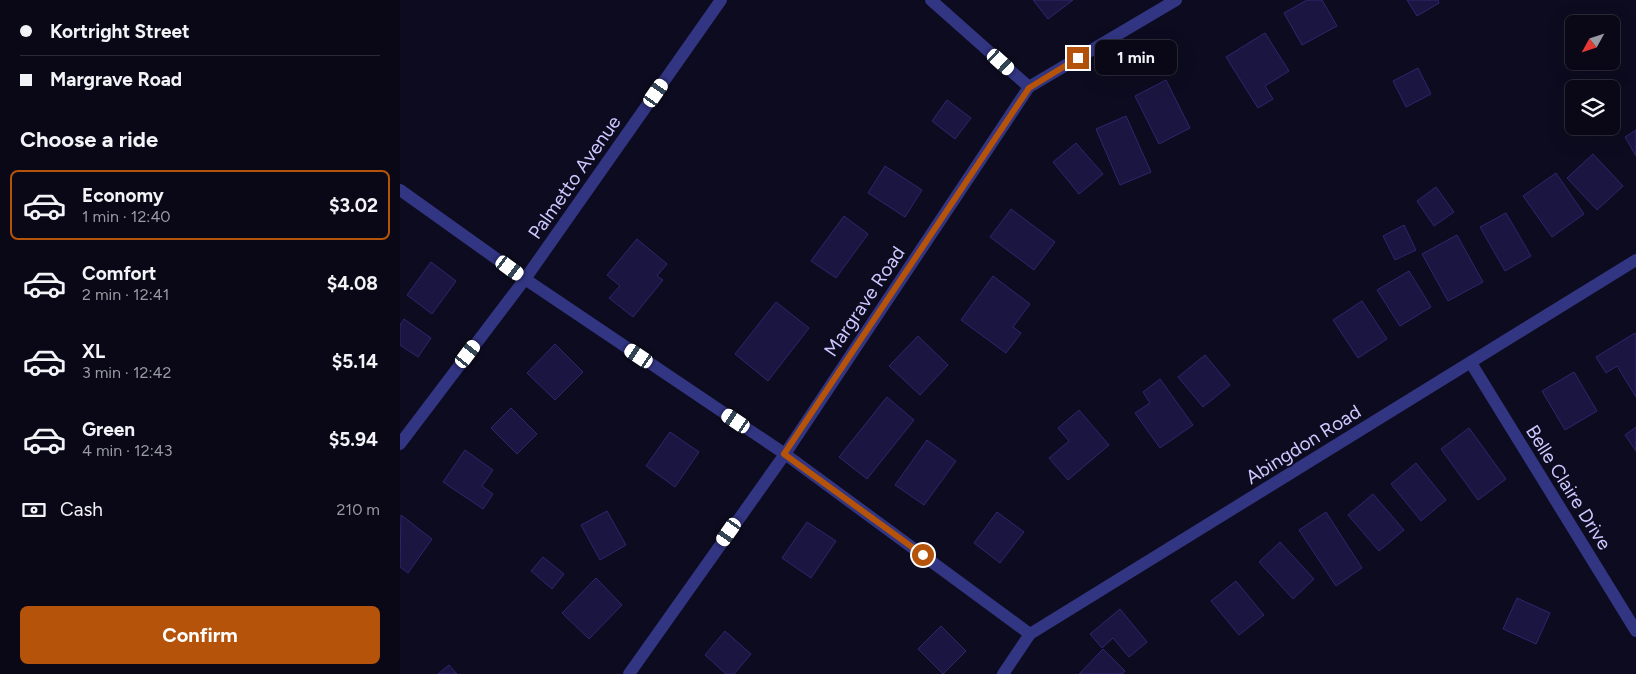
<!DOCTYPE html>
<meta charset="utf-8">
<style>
body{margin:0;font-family:Figtree,sans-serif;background:#131120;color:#f1f3f6;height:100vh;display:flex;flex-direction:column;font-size:19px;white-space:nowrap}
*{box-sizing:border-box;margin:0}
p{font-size:16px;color:#999aa1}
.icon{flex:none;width:28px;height:28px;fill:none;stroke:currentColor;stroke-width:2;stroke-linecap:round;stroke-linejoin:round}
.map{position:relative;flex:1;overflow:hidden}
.sheet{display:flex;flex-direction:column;background:#0a0817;width:400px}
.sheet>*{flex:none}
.guide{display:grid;align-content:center;height:110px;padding:0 20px;background:#0a0817}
.needle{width:32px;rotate:230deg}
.controls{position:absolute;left:1165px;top:15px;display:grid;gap:10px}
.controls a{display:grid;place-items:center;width:55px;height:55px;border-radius:8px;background:#0a0817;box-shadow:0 5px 20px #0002,0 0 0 1px #2a2936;font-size:25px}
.end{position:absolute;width:22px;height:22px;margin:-11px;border:6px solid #b45309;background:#fff;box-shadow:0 0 0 2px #fff}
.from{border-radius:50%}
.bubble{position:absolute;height:35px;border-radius:8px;background:#0a0817;box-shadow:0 5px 20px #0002,0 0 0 1px #2a2936;font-size:16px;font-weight:700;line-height:35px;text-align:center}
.car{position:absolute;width:15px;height:30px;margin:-15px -8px;border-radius:6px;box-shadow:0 0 4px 1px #0007;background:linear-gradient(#fff 24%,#345 0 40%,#fff 0 76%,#345 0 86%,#fff 0)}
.guide b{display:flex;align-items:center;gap:18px;height:48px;font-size:19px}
.guide b+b{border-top:1px solid #2a2936}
.guide i{width:12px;height:12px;background:#f1f3f6}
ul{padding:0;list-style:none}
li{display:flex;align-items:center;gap:15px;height:70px;margin:0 10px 8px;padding:0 10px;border:2px solid transparent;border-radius:8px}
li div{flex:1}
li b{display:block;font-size:19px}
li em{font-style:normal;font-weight:700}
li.on{border-color:#b45309}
li>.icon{width:45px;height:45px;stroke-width:1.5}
h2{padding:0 20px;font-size:22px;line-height:60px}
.pay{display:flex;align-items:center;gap:12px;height:55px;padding:0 20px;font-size:19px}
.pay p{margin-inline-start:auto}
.primary-button{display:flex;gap:10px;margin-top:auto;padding:10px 20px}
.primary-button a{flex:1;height:58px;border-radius:8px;background:#b45309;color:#fff;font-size:20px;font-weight:700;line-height:58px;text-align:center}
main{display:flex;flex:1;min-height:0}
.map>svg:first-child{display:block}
</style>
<main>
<section class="sheet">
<div class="guide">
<b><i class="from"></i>Kortright Street</b>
<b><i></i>Margrave Road</b>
</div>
<h2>Choose a ride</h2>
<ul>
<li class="on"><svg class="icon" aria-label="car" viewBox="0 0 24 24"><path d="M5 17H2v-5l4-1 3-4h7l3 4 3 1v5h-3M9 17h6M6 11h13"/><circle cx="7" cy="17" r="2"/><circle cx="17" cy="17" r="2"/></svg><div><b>Economy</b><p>1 min · 12:40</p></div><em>$3.02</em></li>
<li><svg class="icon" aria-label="car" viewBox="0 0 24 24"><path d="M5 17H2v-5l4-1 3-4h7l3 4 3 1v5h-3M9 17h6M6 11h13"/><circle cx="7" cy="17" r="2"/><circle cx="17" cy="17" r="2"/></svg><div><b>Comfort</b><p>2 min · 12:41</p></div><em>$4.08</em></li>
<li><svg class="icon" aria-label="car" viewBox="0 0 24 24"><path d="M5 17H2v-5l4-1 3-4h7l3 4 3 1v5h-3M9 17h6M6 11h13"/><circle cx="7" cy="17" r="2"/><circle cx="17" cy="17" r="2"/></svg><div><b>XL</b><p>3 min · 12:42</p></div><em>$5.14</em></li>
<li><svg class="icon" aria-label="car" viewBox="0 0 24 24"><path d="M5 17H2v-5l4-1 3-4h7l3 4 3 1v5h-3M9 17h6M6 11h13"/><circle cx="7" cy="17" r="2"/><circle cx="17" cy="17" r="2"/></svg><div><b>Green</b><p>4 min · 12:43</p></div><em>$5.94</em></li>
</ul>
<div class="pay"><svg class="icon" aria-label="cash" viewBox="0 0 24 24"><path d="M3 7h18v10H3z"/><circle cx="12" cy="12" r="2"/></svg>Cash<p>210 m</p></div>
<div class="primary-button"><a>Confirm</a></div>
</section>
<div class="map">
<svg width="1236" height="674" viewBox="0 0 1236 674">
<rect width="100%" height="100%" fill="#0d0b1f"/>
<path fill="#1b1541" stroke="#2f266f" d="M 633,0 L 673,0 L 648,19 Z
M 907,0 L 922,0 L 937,26 L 902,45 L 884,13 Z
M 1007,0 L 1038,0 L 1039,3 L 1017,16 Z
M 865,33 L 889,71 L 865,86 L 873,99 L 858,108 L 826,57 Z
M 1018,68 L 1031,94 L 1006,107 L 993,81 Z
M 766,80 L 790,128 L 759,144 L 735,96 Z
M 547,100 L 571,118 L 555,139 L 532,121 Z
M 726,116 L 751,172 L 720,185 L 696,129 Z
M 1236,130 L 1236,156 L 1225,137 Z
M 676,143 L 703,174 L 679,194 L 653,162 Z
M 1193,154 L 1223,186 L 1197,210 L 1167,178 Z
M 485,166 L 522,190 L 505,217 L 468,193 Z
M 1156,173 L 1184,214 L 1152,237 L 1123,196 Z
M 1036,187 L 1054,212 L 1034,226 L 1017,201 Z
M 611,209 L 655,242 L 634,270 L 590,237 Z
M 1106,213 L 1131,256 L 1105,271 L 1080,227 Z
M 444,216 L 468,234 L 436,278 L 411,261 Z
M 1004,225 L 1016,250 L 995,260 L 983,236 Z
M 1057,235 L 1083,282 L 1048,301 L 1022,254 Z
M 237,239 L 267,264 L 257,276 L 263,280 L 233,317 L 209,298 L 220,286 L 207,275 Z
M 31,262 L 56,281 L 32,314 L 7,295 Z
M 1009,271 L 1031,307 L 1000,326 L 977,290 Z
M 593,276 L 630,304 L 613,327 L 621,333 L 606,353 L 561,320 Z
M 962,301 L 987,339 L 958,358 L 933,320 Z
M 376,302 L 409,328 L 368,381 L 335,354 Z
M 4,319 L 31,338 L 18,357 L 0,345 L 0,325 Z
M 1235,333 L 1236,335 L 1236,397 L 1217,366 L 1206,373 L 1196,357 Z
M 518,336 L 548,365 L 520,395 L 489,366 Z
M 155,344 L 183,372 L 155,400 L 127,373 Z
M 805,355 L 830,385 L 803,407 L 778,377 Z
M 1174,372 L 1197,411 L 1165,430 L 1142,391 Z
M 760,379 L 793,425 L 760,448 L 735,413 L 750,403 L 743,392 Z
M 487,397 L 514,420 L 467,479 L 439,457 Z
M 111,408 L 137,434 L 117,454 L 91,428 Z
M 679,410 L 709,445 L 668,480 L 649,458 L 669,441 L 658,428 Z
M 1236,427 L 1236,451 L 1225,435 Z
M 1069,428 L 1106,479 L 1078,500 L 1041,449 Z
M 270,432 L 299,452 L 275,487 L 246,466 Z
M 527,440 L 556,461 L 524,505 L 495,485 Z
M 65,450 L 93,470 L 82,486 L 93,494 L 83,509 L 43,482 Z
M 1016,463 L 1046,500 L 1021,521 L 991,484 Z
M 973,494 L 1004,530 L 979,551 L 948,515 Z
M 207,511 L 226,545 L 200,560 L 181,525 Z
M 597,512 L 624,532 L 600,563 L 574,543 Z
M 926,512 L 962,568 L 936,586 L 899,530 Z
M 1,515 L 32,539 L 8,573 L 0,567 Z
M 407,522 L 436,541 L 411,578 L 382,558 Z
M 880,542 L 914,579 L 893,599 L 859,562 Z
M 143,557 L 164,574 L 152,589 L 131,571 Z
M 196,578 L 222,605 L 189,639 L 162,613 Z
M 836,581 L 864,615 L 839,635 L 811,601 Z
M 1117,598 L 1150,613 L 1136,644 L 1103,629 Z
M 720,609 L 747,642 L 729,657 L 713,638 L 702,648 L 690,634 Z
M 541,626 L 566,651 L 543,674 L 518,649 Z
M 325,631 L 351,654 L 334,674 L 326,674 L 305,655 Z
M 703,649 L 725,671 L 722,674 L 679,674 Z
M 49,665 L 57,674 L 38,674 Z"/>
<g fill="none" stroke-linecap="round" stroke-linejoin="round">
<path stroke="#323582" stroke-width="12" d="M 531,0 L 629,87
M 0,190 L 125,279 L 385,454 L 630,634
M 1071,363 L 1236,631
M 0,444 L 125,279 L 321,0
M 229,674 L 385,454 L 629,87 L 776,0
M 603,674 L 630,634 L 1236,260"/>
</g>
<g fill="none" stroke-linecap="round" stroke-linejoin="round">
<path stroke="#b45309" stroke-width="6" d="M 523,555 L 384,454 L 629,88 L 678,58"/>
</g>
<g text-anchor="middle" stroke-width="4" stroke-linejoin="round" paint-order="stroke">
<g font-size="19" fill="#cbc9ff" stroke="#0d0b1f">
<text transform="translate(174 177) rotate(-55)" y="7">Palmetto Avenue</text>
<text transform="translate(464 301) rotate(-56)" y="7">Margrave Road</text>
<text transform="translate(903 444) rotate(-32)" y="7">Abingdon Road</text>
<text transform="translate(1169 487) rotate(58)" y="7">Belle Claire Drive</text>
</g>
</g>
</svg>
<div class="controls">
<a><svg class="needle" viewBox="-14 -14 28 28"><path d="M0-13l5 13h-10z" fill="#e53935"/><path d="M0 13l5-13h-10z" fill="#999aa1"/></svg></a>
<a><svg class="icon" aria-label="layers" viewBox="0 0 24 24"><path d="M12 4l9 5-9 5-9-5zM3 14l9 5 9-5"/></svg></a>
</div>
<i class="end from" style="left:523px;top:555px"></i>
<i class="end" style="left:678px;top:58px"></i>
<div class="bubble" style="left:695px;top:40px;width:82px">1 min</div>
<i class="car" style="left:601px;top:62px;rotate:132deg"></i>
<i class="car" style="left:256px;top:93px;rotate:35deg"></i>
<i class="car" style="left:110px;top:268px;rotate:126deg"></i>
<i class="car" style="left:68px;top:354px;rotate:37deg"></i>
<i class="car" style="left:239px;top:356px;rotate:304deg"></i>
<i class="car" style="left:336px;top:421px;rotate:304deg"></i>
<i class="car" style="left:329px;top:532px;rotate:215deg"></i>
</div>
</main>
